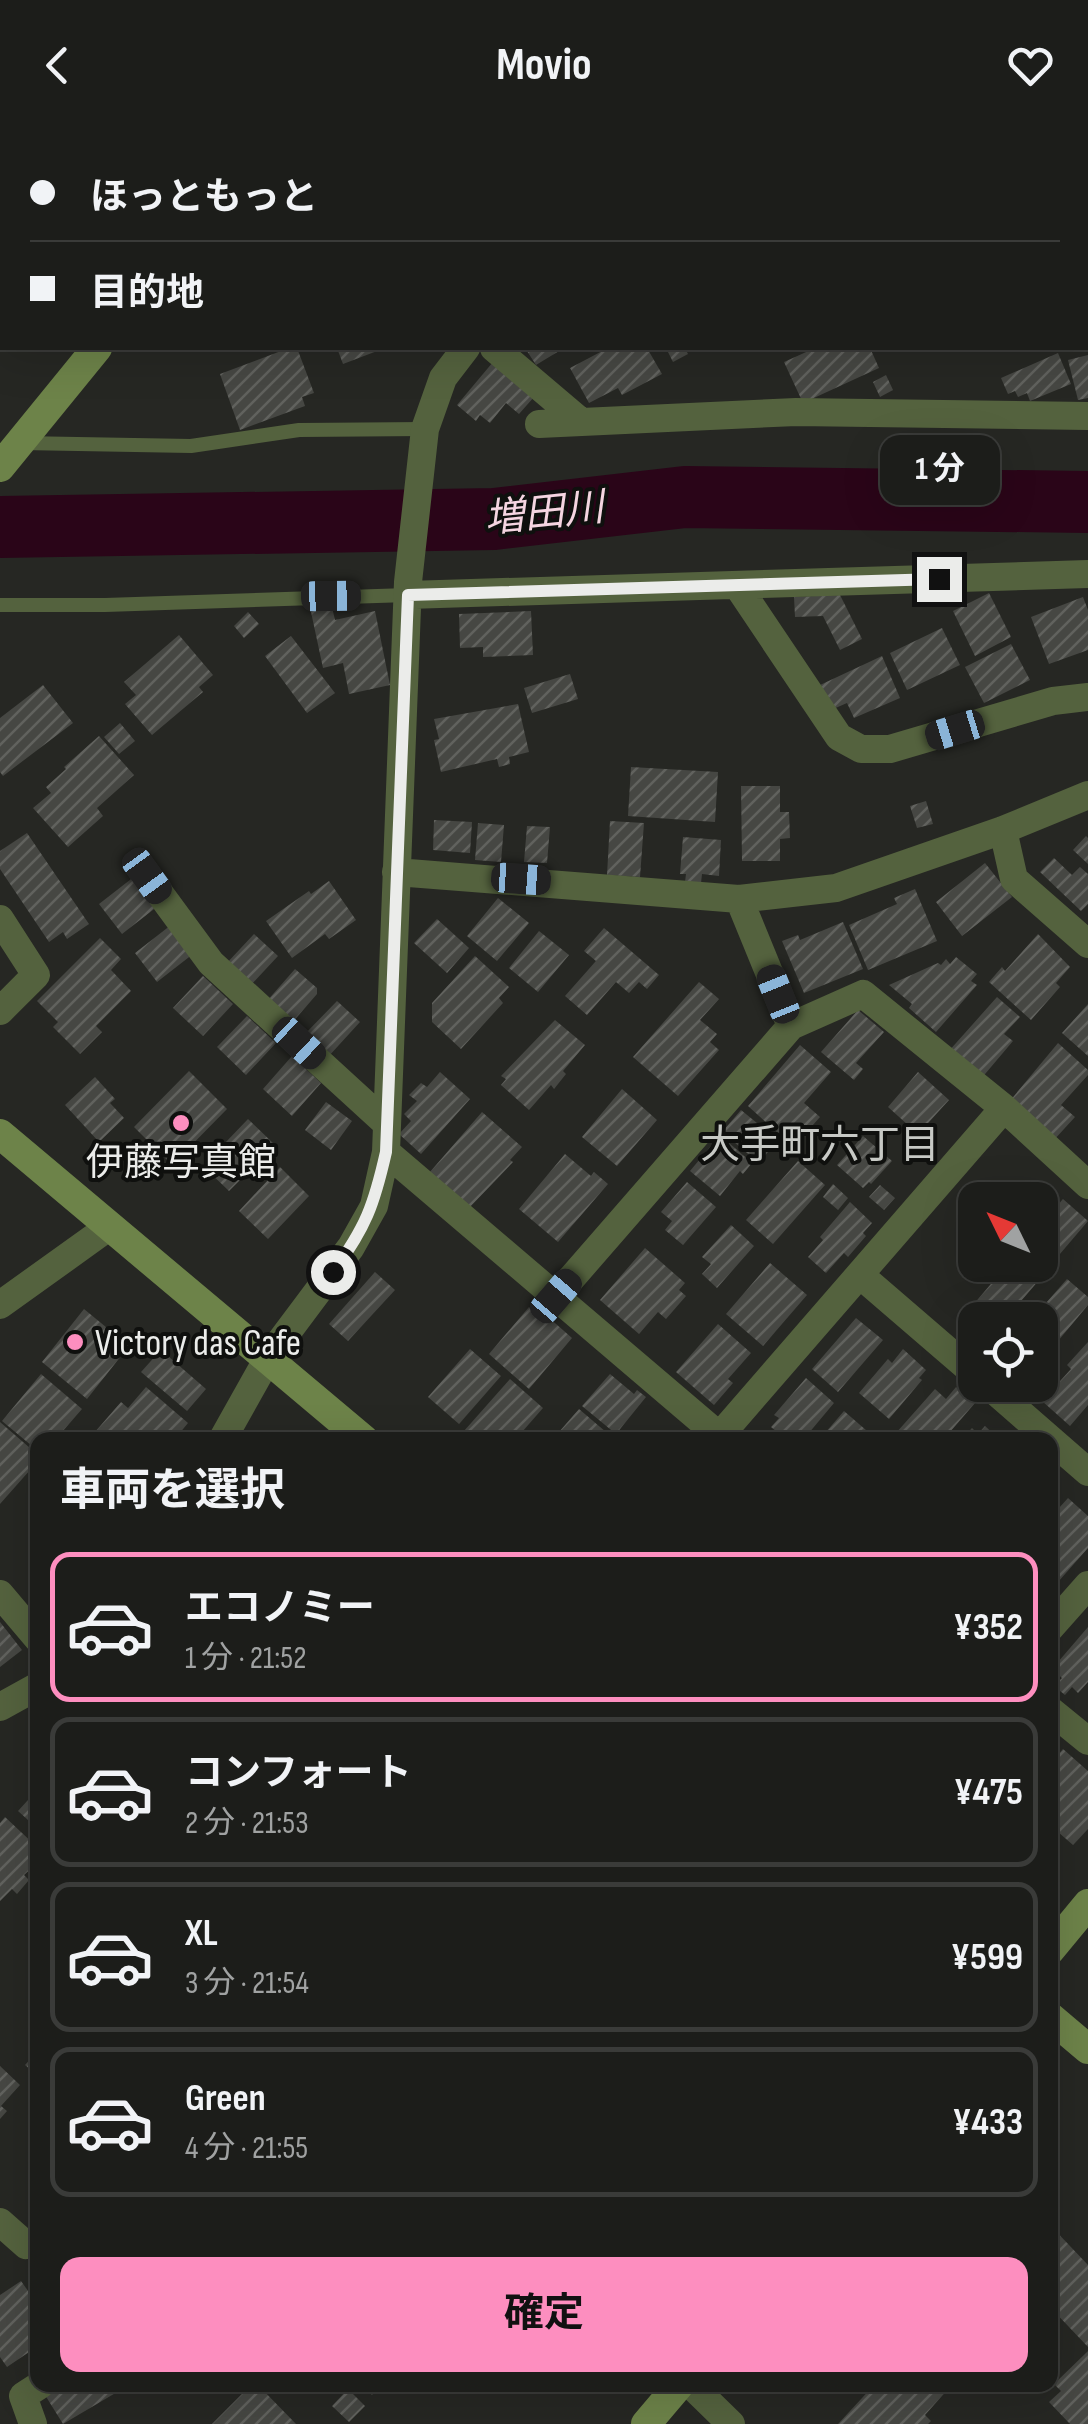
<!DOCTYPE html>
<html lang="ja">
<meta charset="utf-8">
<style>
body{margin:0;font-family:"Sofia Sans Condensed","Noto Sans JP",sans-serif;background:#292a27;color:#f1f3f6;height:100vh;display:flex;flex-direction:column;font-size:38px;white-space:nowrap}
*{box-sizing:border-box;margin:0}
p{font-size:32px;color:#a0a2a2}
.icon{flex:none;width:55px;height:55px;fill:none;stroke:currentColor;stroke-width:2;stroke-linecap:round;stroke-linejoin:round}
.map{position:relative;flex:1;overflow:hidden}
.drawer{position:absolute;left:30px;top:1302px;width:1028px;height:960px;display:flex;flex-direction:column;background:#1c1d1a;border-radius:20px;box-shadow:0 10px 40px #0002,0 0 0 2px #3a3b39}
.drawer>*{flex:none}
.hud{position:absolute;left:0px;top:0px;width:1090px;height:220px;box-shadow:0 10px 40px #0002,0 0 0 2px #3a3b39;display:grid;align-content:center;height:220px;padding:0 30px;background:#1c1d1a}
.needle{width:65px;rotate:313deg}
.buttons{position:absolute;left:958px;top:1052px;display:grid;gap:20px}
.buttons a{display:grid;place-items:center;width:100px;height:100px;border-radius:20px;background:#1c1d1a;box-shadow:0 10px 40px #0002,0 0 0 2px #3a3b39;font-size:50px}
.end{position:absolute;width:45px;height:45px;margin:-22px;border:12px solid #ebecea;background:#111;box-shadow:0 0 0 5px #111}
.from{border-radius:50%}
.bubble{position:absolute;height:70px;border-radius:20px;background:#1c1d1a;box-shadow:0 10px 40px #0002,0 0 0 2px #3a3b39;font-size:32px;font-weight:700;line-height:70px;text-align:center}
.car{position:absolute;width:30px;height:60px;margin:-30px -15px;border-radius:12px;box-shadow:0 0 8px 2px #0007;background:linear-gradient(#222 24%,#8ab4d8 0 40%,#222 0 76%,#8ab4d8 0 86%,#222 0)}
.hud b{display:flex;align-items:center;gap:35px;height:95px;font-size:38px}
.hud b+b{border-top:2px solid #3a3b39}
.hud i{width:25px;height:25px;background:#f1f3f6}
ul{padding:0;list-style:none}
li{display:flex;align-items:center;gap:30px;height:150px;margin:0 20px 15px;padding:0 10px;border:5px solid #3a3b39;border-radius:20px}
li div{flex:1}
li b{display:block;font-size:38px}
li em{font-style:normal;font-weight:700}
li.active{border-color:#fd8ebf}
li>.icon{width:90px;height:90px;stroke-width:1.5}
h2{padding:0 30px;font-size:45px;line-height:120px}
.action{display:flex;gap:20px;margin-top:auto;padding:20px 30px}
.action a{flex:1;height:115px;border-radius:20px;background:#fd8ebf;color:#111;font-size:40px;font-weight:700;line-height:115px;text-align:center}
header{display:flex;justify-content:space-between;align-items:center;height:130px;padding:0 30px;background:#1c1d1a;font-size:45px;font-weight:700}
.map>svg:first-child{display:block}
</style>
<header><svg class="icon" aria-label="back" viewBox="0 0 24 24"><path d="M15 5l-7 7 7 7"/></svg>Movio<svg class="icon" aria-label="heart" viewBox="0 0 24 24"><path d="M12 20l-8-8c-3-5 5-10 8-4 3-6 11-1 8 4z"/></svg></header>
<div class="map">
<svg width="1088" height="2294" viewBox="0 0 1088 2294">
<defs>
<pattern id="building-hatch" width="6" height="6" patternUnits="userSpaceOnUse" patternTransform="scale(2.5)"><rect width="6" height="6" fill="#464743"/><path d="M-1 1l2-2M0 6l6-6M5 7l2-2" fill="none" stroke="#61625e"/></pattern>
</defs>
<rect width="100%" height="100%" fill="#262723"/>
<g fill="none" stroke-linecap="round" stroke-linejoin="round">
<path stroke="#2a0518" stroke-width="62" d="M 0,397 L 494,389 L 685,367 L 1088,372"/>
</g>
<path fill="url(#building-hatch)" d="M 289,218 L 297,218 L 314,263 L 302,267 L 305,276 L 240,300 L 220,244 Z
M 337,218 L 385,218 L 343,234 Z
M 525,218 L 564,218 L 536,235 Z
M 608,218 L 647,218 L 662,244 L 622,265 L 618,258 L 589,273 L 570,238 Z
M 666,218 L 685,218 L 688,224 L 673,232 Z
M 815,218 L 870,218 L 879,238 L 803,273 L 784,232 Z
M 1058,223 L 1071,254 L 1030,271 L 1027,263 L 1018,267 L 1015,261 L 1008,264 L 1001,248 Z
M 1088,225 L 1088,268 L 1078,270 L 1068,230 Z
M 493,232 L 534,267 L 519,284 L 506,273 L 490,293 L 480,285 L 476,291 L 457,275 Z
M 886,245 L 893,260 L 880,267 L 873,252 Z
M 989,463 L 1011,507 L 975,526 L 953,481 Z
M 840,465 L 862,509 L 840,520 L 823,486 L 795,487 L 794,467 Z
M 1083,467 L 1088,480 L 1088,520 L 1049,534 L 1031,487 Z
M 332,477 L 335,490 L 375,481 L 390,555 L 349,564 L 343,533 L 323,538 L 311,482 Z
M 531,481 L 533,525 L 483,527 L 483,517 L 460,518 L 459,484 Z
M 248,482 L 259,494 L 244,508 L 234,496 Z
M 942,498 L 960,535 L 907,560 L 890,523 Z
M 179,505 L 213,545 L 199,557 L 203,562 L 152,605 L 125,574 L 136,565 L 124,552 Z
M 291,506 L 335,563 L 307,583 L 265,526 Z
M 1011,514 L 1030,550 L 984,573 L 965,537 Z
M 882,526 L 900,568 L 854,588 L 847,573 L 831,580 L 820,555 Z
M 570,544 L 578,569 L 532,583 L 524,558 Z
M 43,555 L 73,593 L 3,646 L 0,642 L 0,588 Z
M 518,574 L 529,622 L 509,627 L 510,634 L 499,637 L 497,629 L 441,642 L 434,610 L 439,609 L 434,589 Z
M 120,593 L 135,611 L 119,624 L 104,607 Z
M 99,606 L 134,645 L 97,678 L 103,686 L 68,717 L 33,678 L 51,663 L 46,657 L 66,639 L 64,637 Z
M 631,637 L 718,642 L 715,692 L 628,686 Z
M 741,656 L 780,656 L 780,682 L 789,682 L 790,708 L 780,709 L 780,731 L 742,731 Z
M 926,671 L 933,694 L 917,698 L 910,676 Z
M 434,690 L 472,692 L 470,723 L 433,720 Z
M 610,691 L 644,693 L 640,747 L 607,745 Z
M 478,693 L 504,695 L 501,732 L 475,730 Z
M 527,696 L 550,697 L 547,733 L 524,732 Z
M 27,703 L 89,794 L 67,809 L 63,802 L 49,812 L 0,739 L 0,721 Z
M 1086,706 L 1088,708 L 1088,734 L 1073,720 Z
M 683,707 L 721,710 L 719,746 L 702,744 L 701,753 L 685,752 L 686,744 L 680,744 Z
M 1054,728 L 1072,745 L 1080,737 L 1088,744 L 1088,774 L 1081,781 L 1040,742 Z
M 985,733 L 1012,767 L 962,806 L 936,772 Z
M 135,746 L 158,776 L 122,804 L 99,774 Z
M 329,751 L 356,790 L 329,809 L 325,804 L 292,828 L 266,791 L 309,761 L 311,764 Z
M 915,759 L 937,811 L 868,840 L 849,795 L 897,774 L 894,768 Z
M 498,768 L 529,793 L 497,831 L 467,806 Z
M 437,789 L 469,818 L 447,843 L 414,813 Z
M 843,792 L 863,839 L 804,863 L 782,811 L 798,805 L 800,810 Z
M 171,795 L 193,824 L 157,852 L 135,823 Z
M 604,798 L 659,845 L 647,859 L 639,852 L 629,863 L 616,852 L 587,885 L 565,866 L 596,831 L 584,821 Z
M 539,801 L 569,825 L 538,862 L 509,838 Z
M 254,804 L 278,826 L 250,856 L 226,834 Z
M 1038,804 L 1070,837 L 1056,853 L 1060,857 L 1031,890 L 989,852 L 1002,837 L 1005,841 Z
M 100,808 L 121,829 L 111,840 L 131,861 L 96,896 L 102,902 L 80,924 L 53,897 L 58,892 L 37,871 Z
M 475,826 L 509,857 L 499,868 L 503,873 L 461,919 L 432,892 L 432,873 Z
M 956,827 L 977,844 L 971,851 L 977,855 L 936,902 L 909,878 L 912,874 L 889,855 L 938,833 L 941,835 L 946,829 L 950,834 Z
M 295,839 L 317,858 L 317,864 L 291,894 L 266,872 Z
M 203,846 L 233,874 L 203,906 L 173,878 Z
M 699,852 L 719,869 L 700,890 L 717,904 L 710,912 L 719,920 L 678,966 L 633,927 Z
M 997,867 L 1020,887 L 1004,904 L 1013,911 L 980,950 L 948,922 Z
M 337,871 L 360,892 L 328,927 L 303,906 Z
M 1088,874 L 1088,926 L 1062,903 Z
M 858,880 L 884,902 L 856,933 L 863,939 L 854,950 L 821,922 Z
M 247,886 L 276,913 L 246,945 L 217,917 Z
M 555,890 L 585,915 L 563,941 L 566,944 L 554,959 L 551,955 L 529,980 L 501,955 L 506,949 L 501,946 Z
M 1058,913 L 1088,940 L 1088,945 L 1061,975 L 1075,987 L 1053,1011 L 1009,972 Z
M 800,915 L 831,942 L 804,973 L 820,987 L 804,1005 L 789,993 L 779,1004 L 748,976 Z
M 292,926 L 321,953 L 292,986 L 263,959 Z
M 189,941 L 227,979 L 172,1035 L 134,997 Z
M 440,942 L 470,969 L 421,1024 L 399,1004 L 411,991 L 404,984 L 417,971 L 409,965 L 421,953 L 427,957 Z
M 918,942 L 949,970 L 918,1004 L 888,977 Z
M 95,947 L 115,969 L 110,973 L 124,988 L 99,1012 L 65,975 Z
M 622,959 L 657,990 L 617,1036 L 582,1007 Z
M 326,972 L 352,991 L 331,1020 L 305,1000 Z
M 741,980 L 778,1010 L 759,1033 L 722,1002 Z
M 482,982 L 522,1017 L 510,1030 L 513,1032 L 470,1077 L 430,1042 Z
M 248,989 L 275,1015 L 229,1061 L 203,1036 Z
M 720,1005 L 752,1033 L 743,1044 L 740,1041 L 720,1066 L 690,1041 Z
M 863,1006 L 892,1031 L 871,1054 L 869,1052 L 863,1058 L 837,1035 Z
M 565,1024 L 591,1046 L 594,1042 L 608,1054 L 558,1112 L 519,1079 Z
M 798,1031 L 825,1055 L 773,1114 L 746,1090 Z
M 280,1037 L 309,1066 L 268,1109 L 239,1081 Z
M 687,1052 L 716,1077 L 683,1115 L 665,1100 L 672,1091 L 661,1082 Z
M 833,1054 L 848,1068 L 838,1080 L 823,1067 Z
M 880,1055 L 895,1068 L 884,1080 L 869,1067 Z
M 1063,1069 L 1088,1091 L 1054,1131 L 1040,1119 L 1040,1096 Z
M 850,1072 L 872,1093 L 863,1103 L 866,1106 L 848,1127 L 844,1123 L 826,1143 L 808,1127 L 823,1110 L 820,1107 Z
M 731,1095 L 754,1116 L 717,1158 L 702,1144 L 711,1134 L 702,1127 Z
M 645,1118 L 685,1153 L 679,1160 L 686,1166 L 666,1189 L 658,1182 L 639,1204 L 600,1170 Z
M 1040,1127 L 1051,1136 L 1005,1190 L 975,1190 L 975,1211 L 956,1195 L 1007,1135 L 1040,1135 Z
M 770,1133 L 807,1165 L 763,1216 L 726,1184 Z
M 375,1142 L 395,1160 L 348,1211 L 329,1194 Z
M 1067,1149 L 1088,1167 L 1088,1175 L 1058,1211 L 1040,1195 L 1040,1190 L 1031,1190 Z
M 529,1177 L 543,1190 L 547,1186 L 572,1208 L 529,1259 L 489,1224 Z
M 84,1179 L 129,1216 L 87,1269 L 42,1232 Z
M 856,1188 L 883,1210 L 838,1262 L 812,1239 Z
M 718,1194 L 751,1223 L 728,1249 L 733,1253 L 714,1275 L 676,1242 Z
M 1040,1198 L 1056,1212 L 1040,1230 Z
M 1088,1212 L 1088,1275 L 1070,1296 L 1042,1271 L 1071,1239 L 1067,1235 Z
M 470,1219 L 501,1246 L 459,1294 L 428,1267 Z
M 903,1219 L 926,1240 L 919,1248 L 922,1250 L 889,1289 L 859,1263 L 888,1229 L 892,1233 Z
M 161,1220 L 206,1259 L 187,1281 L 141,1242 Z
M 41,1244 L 82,1279 L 55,1310 L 38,1310 L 38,1321 L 2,1291 Z
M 610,1244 L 634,1264 L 637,1260 L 646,1267 L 616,1304 L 582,1276 Z
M 806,1248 L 834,1273 L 803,1310 L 787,1310 L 771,1297 L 779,1288 L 774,1285 Z
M 510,1249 L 543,1278 L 515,1310 L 456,1310 Z
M 146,1257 L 188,1293 L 174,1310 L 158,1301 L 151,1310 L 88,1310 L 121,1272 L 128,1278 Z
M 956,1257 L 975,1273 L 943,1310 L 904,1310 L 896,1303 L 935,1259 L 946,1269 Z
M 579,1279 L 613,1308 L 611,1310 L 552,1310 Z
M 844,1281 L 874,1307 L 871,1310 L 819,1310 Z
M 0,1292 L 38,1325 L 38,1331 L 0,1374 Z
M 985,1296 L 1000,1310 L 961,1310 L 972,1298 L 978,1304 Z
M 1068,1368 L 1088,1386 L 1088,1418 L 1058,1452 L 1050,1445 L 1050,1388 Z
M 0,1492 L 22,1520 L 0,1537 Z
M 1088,1497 L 1088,1552 L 1078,1563 L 1072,1557 L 1065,1565 L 1054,1556 L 1062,1548 L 1052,1539 Z
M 1063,1619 L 1088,1641 L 1088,1699 L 1073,1715 L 1050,1695 L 1050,1634 Z
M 38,1659 L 38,1699 L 18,1681 Z
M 5,1687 L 38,1718 L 38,1732 L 24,1745 L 29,1750 L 17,1764 L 12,1759 L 0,1771 L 0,1693 Z
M 38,1921 L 38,1946 L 25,1935 Z
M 0,1936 L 20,1955 L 1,1976 L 7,1981 L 0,1989 Z
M 1050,2095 L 1088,2135 L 1088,2217 L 1050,2177 Z
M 21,2151 L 38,2175 L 38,2216 L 7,2237 L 0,2227 L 0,2165 Z
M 1088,2221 L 1088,2294 L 1070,2294 L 1049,2272 L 1061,2261 L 1054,2254 Z
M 63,2255 L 129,2255 L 63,2294 L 45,2265 Z
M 251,2255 L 258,2255 L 296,2294 L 212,2294 Z
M 361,2255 L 381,2255 L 372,2265 Z
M 874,2255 L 879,2259 L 883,2255 L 946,2255 L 949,2258 L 925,2285 L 931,2291 L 928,2294 L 838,2294 Z
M 348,2259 L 365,2276 L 349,2292 L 332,2276 Z"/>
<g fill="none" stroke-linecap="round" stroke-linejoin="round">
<path stroke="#54623e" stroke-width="14" d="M 21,313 L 191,316 L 299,300 L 425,299
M 0,475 L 105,475 L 408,465"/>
<path stroke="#54623e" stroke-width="28" d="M 406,0 L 406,2
M 644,0 L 646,2
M 806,2 L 811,0
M 494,218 L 580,291
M 539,294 L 796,282 L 1088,286
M 737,455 L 839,607 L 861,619 L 890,619 L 1053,571 L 1088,567
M 408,465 L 1088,444
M 1003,700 L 1014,749 L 1088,814
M 396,742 L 739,769 L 791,896 L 863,864 L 1004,978 L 1088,1055
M 147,746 L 211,833 L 387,994
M 739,769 L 836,758 L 1003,700 L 1088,665
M 0,789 L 36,845 L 0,881
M 386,1022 L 724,1310
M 860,1145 L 975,1244
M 556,1166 L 791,896
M 0,1175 L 110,1096
M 988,1255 L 1088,1342
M 222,1310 L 268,1228 L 351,1117 L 374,1076 L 386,1022 L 408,452 L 425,299 L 443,248 L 466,218
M 716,1310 L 1004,978
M 0,1464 L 38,1509
M 1050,1498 L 1088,1455
M 0,1577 L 38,1556
M 1050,1580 L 1088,1611
M 0,2092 L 26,2115 L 38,2109
M 691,2255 L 731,2294
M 33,2294 L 23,2266 L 40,2255"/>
<path stroke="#6d8349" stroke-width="30" d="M 273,2 L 275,0
M 0,337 L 97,218
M 0,1004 L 364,1310
M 1050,1820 L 1088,1774
M 1050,1887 L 1088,1919
M 646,2294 L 679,2255"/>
</g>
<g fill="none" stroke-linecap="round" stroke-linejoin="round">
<path stroke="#ebecea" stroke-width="12" d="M 333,1142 C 366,1097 374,1075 386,1022 L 408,465 L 939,449"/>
</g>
<g fill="#fd8ebf" stroke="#0f100e" stroke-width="4">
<circle cx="181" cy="993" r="10"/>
<circle cx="75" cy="1212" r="10"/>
</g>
<g text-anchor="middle" stroke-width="8" stroke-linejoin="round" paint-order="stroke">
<g font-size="38" fill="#ebecea" stroke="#0f100e">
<text x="181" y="1045">伊藤写真館</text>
<text x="95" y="1225" text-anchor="start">Victory das Cafe</text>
</g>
<g font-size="40" font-style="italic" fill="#f5d5e1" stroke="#0f100e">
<text transform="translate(544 382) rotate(-6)" y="14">増田川</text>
</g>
<g font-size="40" fill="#c7c9c5" stroke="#0f100e">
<text x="820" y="1028">大手町六丁目</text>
</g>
</g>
</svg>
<div class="buttons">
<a><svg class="needle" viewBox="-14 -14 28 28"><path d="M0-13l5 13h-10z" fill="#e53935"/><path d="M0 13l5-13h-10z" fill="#a0a2a2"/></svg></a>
<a><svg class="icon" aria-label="locate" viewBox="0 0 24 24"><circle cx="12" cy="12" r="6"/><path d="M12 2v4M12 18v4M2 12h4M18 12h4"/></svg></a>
</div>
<i class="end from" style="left:333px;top:1142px"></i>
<i class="end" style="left:939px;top:449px"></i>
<div class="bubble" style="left:880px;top:305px;width:120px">1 分</div>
<i class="car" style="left:331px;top:466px;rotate:89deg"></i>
<i class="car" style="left:955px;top:600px;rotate:253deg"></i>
<i class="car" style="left:147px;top:746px;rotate:144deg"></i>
<i class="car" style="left:521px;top:749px;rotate:94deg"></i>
<i class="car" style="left:778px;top:864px;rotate:338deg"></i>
<i class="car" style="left:299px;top:913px;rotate:133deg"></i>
<i class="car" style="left:556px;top:1166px;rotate:41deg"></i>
<div class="hud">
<b><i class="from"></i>ほっともっと</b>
<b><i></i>目的地</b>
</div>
<section class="drawer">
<h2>車両を選択</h2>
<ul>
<li class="active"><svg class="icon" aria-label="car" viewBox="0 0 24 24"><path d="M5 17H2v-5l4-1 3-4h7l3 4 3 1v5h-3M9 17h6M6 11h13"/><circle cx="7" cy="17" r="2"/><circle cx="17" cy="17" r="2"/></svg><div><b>エコノミー</b><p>1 分 · 21:52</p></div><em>¥352</em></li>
<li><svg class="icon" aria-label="car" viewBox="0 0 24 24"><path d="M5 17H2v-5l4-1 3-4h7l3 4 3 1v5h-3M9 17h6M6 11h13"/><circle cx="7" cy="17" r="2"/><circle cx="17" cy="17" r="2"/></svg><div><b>コンフォート</b><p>2 分 · 21:53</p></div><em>¥475</em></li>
<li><svg class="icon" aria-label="car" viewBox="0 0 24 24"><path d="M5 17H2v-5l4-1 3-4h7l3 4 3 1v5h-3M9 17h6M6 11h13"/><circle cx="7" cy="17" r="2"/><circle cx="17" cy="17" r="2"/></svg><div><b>XL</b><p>3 分 · 21:54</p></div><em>¥599</em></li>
<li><svg class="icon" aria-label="car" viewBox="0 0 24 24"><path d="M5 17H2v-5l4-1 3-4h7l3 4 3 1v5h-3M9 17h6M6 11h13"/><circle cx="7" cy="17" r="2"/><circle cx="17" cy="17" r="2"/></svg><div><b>Green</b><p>4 分 · 21:55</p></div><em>¥433</em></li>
</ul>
<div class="action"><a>確定</a></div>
</section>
</div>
